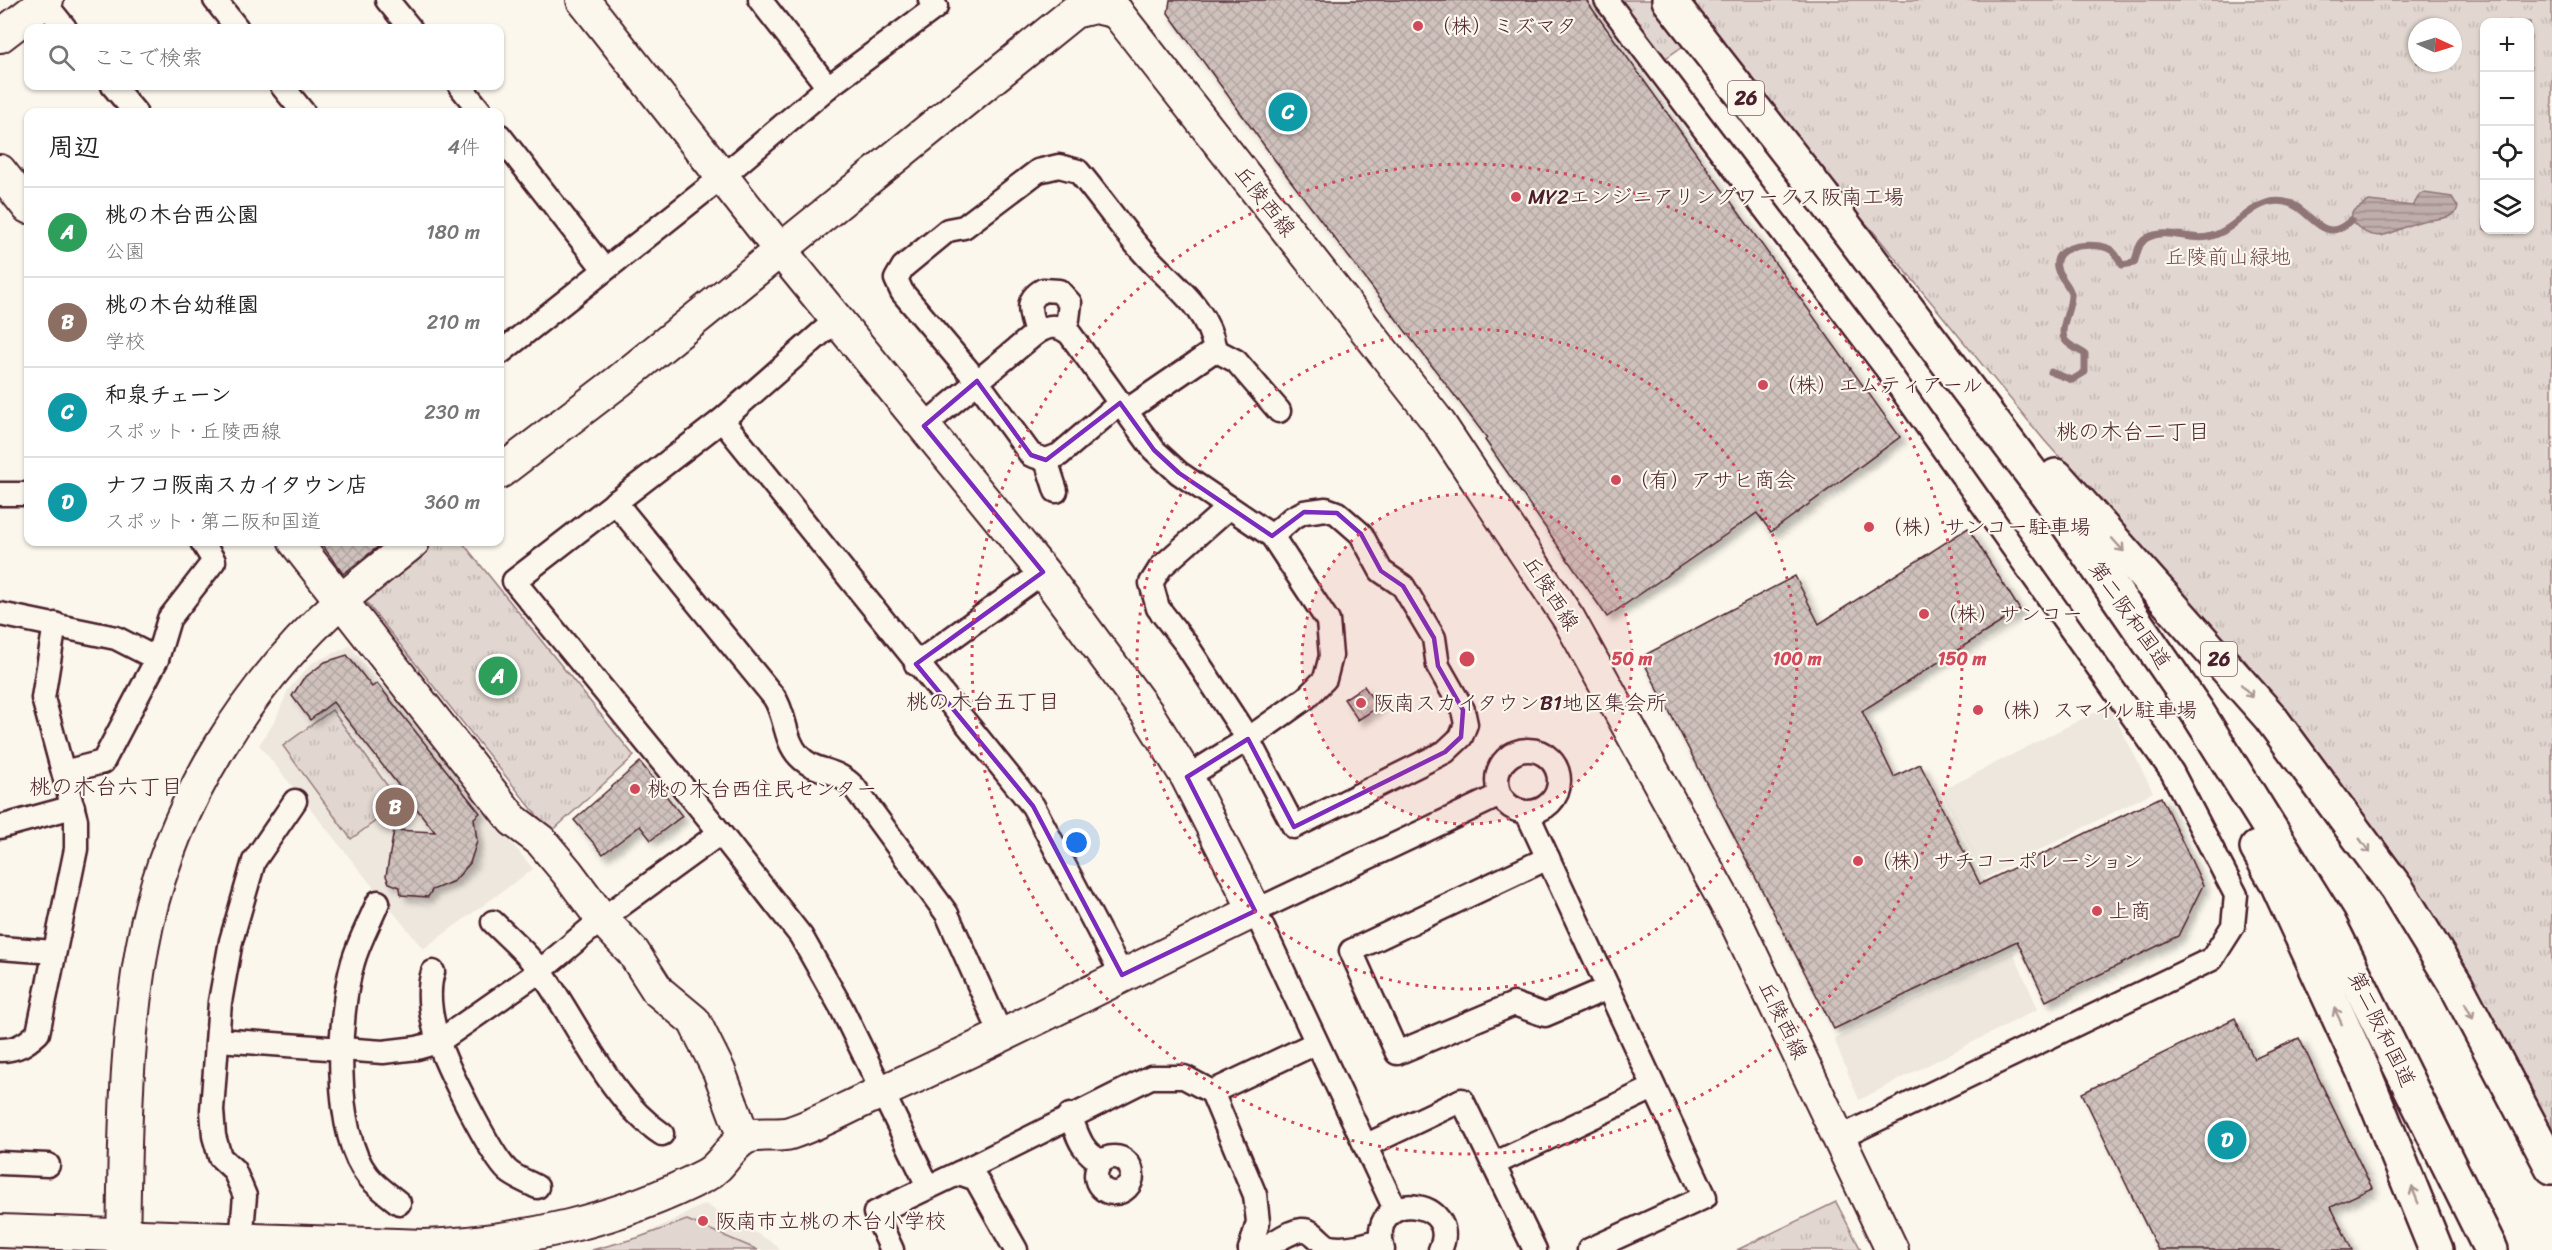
<!DOCTYPE html>
<html lang="ja">
<head>
<meta charset="utf-8">
<style>
	body { margin:0; font-family:Sriracha,"Klee One",sans-serif; background:#f6f6f6; color:#222 }
	.controls { position:absolute; right:18px; top:18px; display:grid; overflow:hidden; border-radius:12px; box-shadow:0 2px 4px #0004 }
	.controls button { width:54px; height:54px; display:grid; place-items:center; padding:0; border:0; border-bottom:2px solid #e0e0e0; background:#fff; color:#222; font:30px sans-serif }
	.compass { position:absolute; left:2408px; top:18px; width:54px; height:54px; border-radius:50%; background:#fff; box-shadow:0 2px 4px #0004; rotate:94deg }
	.you { position:absolute; left:1077px; top:843px; width:21px; height:21px; margin:-15px; border:4px solid #fff; border-radius:50%; background:#1a73e8; box-shadow:0 0 0 9px #1a73e833 }
	.badge { display:grid; place-items:center; width:39px; height:39px; border-radius:50%; background:#d1495b; color:#fff; font-size:20px; font-weight:700 }
	.pin { position:absolute; translate:-50% -50%; border:3px solid #fff; box-shadow:0 2px 6px #0006 }
	.list { margin:0; padding:0; list-style:none }
	h2 { display:flex; justify-content:space-between; align-items:center; height:78px; margin:0; padding:0 24px; font-size:26px }
	h2 small { font-size:20px; font-weight:400; color:#767676 }
	.list li { display:grid; grid-template-columns:39px 1fr auto; gap:18px; align-items:center; box-sizing:border-box; height:90px; padding:0 24px; border-top:2px solid #e0e0e0 }
	.list b { display:block; font-size:22px; white-space:nowrap }
	.list p { margin:0; font-size:20px; white-space:nowrap; color:#767676 }
	.list em { font-size:20px; font-style:normal; color:#767676 }
	.icon { flex:none; width:33px; height:33px; fill:none; stroke:currentColor; stroke-width:2; stroke-linecap:round; stroke-linejoin:round }
	.map { position:relative; flex:none; width:2552px; height:1250px; overflow:hidden }
	.search { position:absolute; background:#fff; box-shadow:0 2px 4px #0004; left:24px; top:24px; width:480px; height:66px; display:flex; align-items:center; gap:15px; box-sizing:border-box; padding:0 21px; border-radius:12px; color:#767676; font-size:22px }
	.panel { position:absolute; background:#fff; box-shadow:0 2px 4px #0004; left:24px; top:108px; width:480px; height:438px; border-radius:12px }
	.map>svg:first-child { display:block }
</style>
</head>
<body>
<div class="map">
<svg width="2552" height="1250" viewBox="0 0 2552 1250">
	<defs>
		<pattern id="park-tufts" width="24" height="20" patternUnits="userSpaceOnUse" patternTransform="scale(1.5)"><rect width="24" height="20" fill="#e2d7d0"/><path d="M3 7l-1-3M5 7V3M7 7l1-3M15 17l-1-3M17 17v-4M19 17l1-3" fill="none" stroke="#c3b8b3"/></pattern>
		<pattern id="water-rules" width="6" height="5" patternUnits="userSpaceOnUse" patternTransform="scale(1.5)"><rect width="6" height="5" fill="#bfadaa"/><path d="M0 2.5h6" fill="none" stroke="#9d8c8b"/></pattern>
		<pattern id="building-cross-hatch" width="8" height="8" patternUnits="userSpaceOnUse" patternTransform="scale(1.5)"><rect width="8" height="8" fill="#cfc2bc"/><path d="M0 0l8 8M0 8l8-8" fill="none" stroke="#b3a6a2"/></pattern>
		<filter id="shadow"><feDropShadow dx="5.5" dy="5.5" stdDeviation="3" flood-color="#0004"/></filter>
	</defs>
	<rect width="100%" height="100%" fill="#fbf7ec"/>
	<filter id="ink" filterUnits="userSpaceOnUse"><feTurbulence type="fractalNoise" baseFrequency=".0167" numOctaves="2"/><feDisplacementMap in="SourceGraphic" scale="12" xChannelSelector="R" yChannelSelector="G"/><feConvolveMatrix kernelMatrix="1 2 1 2 8 2 1 2 1" color-interpolation-filters="sRGB"/></filter>
	<g filter="url(#ink)">
		<g fill="#eee7de">
			<polygon points="350,646 533,869 423,949 259,745 275,721 288,690 312,663"/>
			<polygon points="2109,705 2153,792 1985,878 1941,791"/>
			<polygon points="2013,952 2038,1009 1859,1100 1834,1039"/>
			<polygon points="705,1204 777,1245 779,1250 586,1250 637,1238"/>
		</g>
		<g fill="url(#park-tufts)" stroke="#967b7e" stroke-width="1.5" fill-rule="evenodd">
			<path d="M 1617,0 L 2552,0 L 2552,1138 L 2415,896 L 2323,760 L 2244,659 L 2211,627 L 2044,440 L 1872,230 L 1830,185 L 1709,28 L 1663,60 ZM 2484,22 L 2530,22 L 2530,230 L 2484,230 ZM 2417,27 L 2453,27 L 2453,63 L 2417,63 Z"/>
			<polygon points="434,542 462,542 634,756 548,835 544,824 362,597"/>
			<polygon points="332,710 400,803 351,839 283,746"/>
			<polygon points="1836,1202 1861,1250 1737,1250"/>
		</g>
		<polygon fill="#e2d7d0" stroke="#967b7e" stroke-width="1.5" points="687,1220 758,1250 592,1250 637,1238"/>
		<path fill="url(#water-rules)" stroke="#907477" stroke-width="1.5" d="M 2424,193 L 2452,197 L 2458,207 L 2455,214 C 2445,219 2438,219 2428,220 C 2397,223 2380,254 2351,220 L 2352,212 L 2369,201 L 2413,206 L 2420,194 Z"/>
		<g fill="none" stroke-linecap="round" stroke-linejoin="round">
			<path stroke="#907477" stroke-width="7" d="M 2051,372 L 2072,380 L 2085,372 L 2085,354 C 2079,350 2069,346 2065,340 C 2058,329 2072,308 2071,294 C 2069,282 2054,274 2057,261 C 2060,243 2099,242 2111,250 C 2116,253 2119,260 2122,265 L 2134,263 C 2138,253 2138,241 2149,237 C 2168,228 2189,241 2208,237 C 2237,231 2253,196 2285,202 C 2311,206 2321,249 2351,220"/>
		</g>
		<g fill="url(#building-cross-hatch)" stroke="#4a1f2b" stroke-width="1.5" filter="url(#shadow)">
			<polygon points="1170,0 1586,0 1900,437 1771,532 1757,513 1607,617 1485,440 1487,438 1274,159 1168,13"/>
			<polygon points="1968,528 2020,610 1862,711 1894,777 1920,764 1980,884 2161,797 2203,885 2178,936 2046,1001 2017,941 1834,1029 1641,657 1795,576 1819,624"/>
			<polygon points="320,542 384,542 343,574"/>
			<polygon points="347,655 372,687 377,683 480,813 474,818 477,841 470,863 454,881 432,890 428,897 401,895 400,887 389,883 386,876 394,830 435,832 333,702 310,720 292,696 303,679 325,662"/>
			<polygon points="1364,686 1378,707 1358,720 1344,699"/>
			<polygon points="640,762 682,816 651,840 640,826 603,854 574,820"/>
			<polygon points="2235,1018 2254,1059 2299,1038 2372,1188 2331,1207 2352,1250 2158,1250 2082,1093"/>
		</g>
		<g fill="none" stroke-linecap="round" stroke-linejoin="round">
			<defs>
				<g id="street">
					<polyline points="215,0 237,28"/>
					<polyline points="387,0 410,28"/>
					<polyline points="760,0 828,87"/>
					<polyline points="1606,0 1885,367 2172,772 2236,895 2233,926 2212,959 1839,1138"/>
					<polyline points="44,2 65,28"/>
					<polyline points="113,86 135,112"/>
					<polyline points="282,86 303,112"/>
					<polyline points="460,86 481,112"/>
					<polyline points="500,136 604,269"/>
					<polyline points="836,320 722,420 514,581 710,820 801,936 841,1007 928,1186"/>
					<path d="M 1036,333 C 1031,315 1023,301 1043,290 L 1059,291 L 1070,303 L 1068,319 L 1062,328"/>
					<polyline points="1215,350 1236,361 1279,411"/>
					<polyline points="500,353 722,177 828,87 936,7 930,0"/>
					<path d="M 1120,403 L 1059,455 L 1046,460 L 1031,455 L 977,381 L 902,292 L 896,279 L 903,267 L 948,230 L 964,227 L 1038,171 L 1059,166 L 1078,171 C 1100,197 1119,225 1142,251 C 1169,283 1207,304 1215,350 L 1126,411"/>
					<polyline points="722,420 1033,806 1122,975"/>
					<path d="M 924,426 L 1036,333 C 1049,325 1057,324 1070,334 L 1154,450 L 1179,473 L 1272,536 L 1328,621 L 1331,656 L 1325,679 L 1306,698 L 1248,739 L 1187,777"/>
					<polyline points="1046,460 1056,491"/>
					<polyline points="0,494 28,494"/>
					<path d="M 615,502 L 774,697 C 786,715 784,740 799,756 C 816,774 833,766 854,787 L 947,914 L 1001,1034"/>
					<polyline points="1229,507 1161,567 1151,583 1158,608 1186,644 1248,739 1294,827 1445,752 1461,737 1466,724 1463,710 1438,666 1434,638 1403,586 1381,571 1361,534 1337,513 1326,509 1304,512 1292,518 1272,536"/>
					<polyline points="0,614 116,638 157,659"/>
					<polyline points="916,664 1043,572"/>
					<circle cx="1528" cy="781" r="31"/>
					<polyline points="64,772 103,762 157,659 169,619 214,561 202,542"/>
					<polyline points="1527,813 1705,1197 1589,1250"/>
					<polyline points="0,827 73,807"/>
					<polyline points="1548,858 1351,951 1397,1053 1514,1004 1545,1015 1608,988"/>
					<path d="M 378,902 C 370,922 359,941 353,962 C 338,1013 332,1132 368,1176 C 376,1186 389,1195 399,1203"/>
					<path d="M 493,922 C 509,938 528,954 541,972 C 578,1023 609,1099 662,1134"/>
					<polyline points="0,948 54,952"/>
					<path d="M 433,972 C 426,994 431,1018 438,1040 C 445,1064 491,1156 508,1171 C 516,1178 528,1182 537,1187"/>
					<polyline points="218,1040 383,1052 417,1048 438,1042 540,971 602,919 720,833"/>
					<path d="M 0,1050 C 17,1050 26,1044 38,1033 L 76,849 L 76,820 L 43,698 L 55,624"/>
					<polyline points="1212,1092 1255,1195 1258,1222 1250,1250"/>
					<path d="M 1070,1115 C 1077,1134 1082,1154 1102,1161"/>
					<polyline points="1365,1146 1462,1100 1535,1250"/>
					<circle cx="1114" cy="1175" r="18"/>
					<polyline points="0,1163 48,1165"/>
					<polyline points="1494,1164 1653,1088"/>
					<polyline points="959,1173 1151,1077 1184,1077 1212,1092 1316,1043"/>
					<polyline points="1395,1209 1255,911 1500,795"/>
					<polyline points="241,1241 245,1196 234,1170 220,1157 214,1136 212,1110 220,1002 231,941 254,861 295,801"/>
					<path d="M 1250,1249 C 1271,1250 1283,1232 1302,1230 C 1314,1229 1320,1244 1330,1247 C 1346,1250 1365,1245 1380,1240"/>
					<polyline points="892,1250 875,1213 959,1173 976,1179 1016,1250"/>
					<path d="M 1383,1250 C 1365,1185 1464,1199 1440,1250"/>
				</g>
				<g id="secondary">
					<polyline points="1107,0 1439,423 1569,619 1735,920 1892,1250"/>
					<polyline points="0,36 47,0"/>
					<polyline points="0,171 28,207"/>
					<polyline points="500,472 619,381 1074,12 1095,7 1117,12"/>
					<polyline points="295,542 513,820 541,841 567,872 602,919 633,952 658,991 694,1021 719,1071 744,1138"/>
					<path d="M 0,1231 L 425,1246 C 521,1242 620,1220 706,1175 C 722,1167 729,1147 745,1138 C 760,1131 775,1137 790,1133 C 818,1124 846,1108 873,1096 C 1001,1039 1128,972 1255,911 L 1187,777 L 1147,713 L 1043,572 L 780,250 L 583,0"/>
					<path d="M 123,1250 C 125,1142 124,1030 147,924 C 174,801 249,682 343,599 C 366,579 390,561 413,542"/>
				</g>
				<g id="highway">
					<polyline points="1669,0 1822,196 2047,494 2196,710 2329,923 2491,1250"/>
					<polyline points="2056,476 2270,717 2397,889 2456,985 2552,1167"/>
					<polyline points="2257,848 2277,883 2363,1070 2436,1250"/>
				</g>
			</defs>
			<use href="#street" stroke="#4a1f2b" stroke-width="27"/>
			<use href="#secondary" stroke="#4a1f2b" stroke-width="36"/>
			<use href="#highway" stroke="#4a1f2b" stroke-width="38"/>
			<use href="#street" stroke="#fbf7ec" stroke-width="22"/>
			<use href="#secondary" stroke="#fbf7ec" stroke-width="32"/>
			<use href="#highway" stroke="#fbf7ec" stroke-width="33"/>
		</g>
		<defs><path id="oneway-shaft" d="M-6 0H5M1.5-3L5.5 0L1.5 3" fill="none" stroke-width="1.6" stroke-linecap="round" stroke-linejoin="round" transform="scale(1.5)"/></defs>
		<g stroke="#ab9695">
			<use href="#oneway-shaft" transform="translate(2118 545) rotate(48)"/>
			<use href="#oneway-shaft" transform="translate(2247 691) rotate(48)"/>
			<use href="#oneway-shaft" transform="translate(2365 846) rotate(54)"/>
			<use href="#oneway-shaft" transform="translate(2469 1011) rotate(62)"/>
			<use href="#oneway-shaft" transform="translate(2338 1016) rotate(-115)"/>
			<use href="#oneway-shaft" transform="translate(2415 1195) rotate(-112)"/>
		</g>
	</g>
	<path fill="none" stroke="#7b2cbf" stroke-width="4.5" stroke-linejoin="round" d="M 977,381 L 1031,455 L 1046,460 L 1120,403 L 1154,450 L 1179,473 L 1272,536 L 1304,512 L 1337,513 L 1361,534 L 1381,571 L 1403,586 L 1434,638 L 1438,666 L 1463,710 L 1461,737 L 1445,752 L 1294,827 L 1248,739 L 1187,777 L 1255,911 L 1122,975 L 1033,806 L 916,664 L 1043,572 L 924,426 Z"/>
	<circle cx="1467" cy="659" r="165" fill="#d1495b" fill-opacity=".12"/>
	<g fill="none" stroke="#d1495b" stroke-width="3" stroke-dasharray="3 6">
		<circle cx="1467" cy="659" r="165"/>
		<circle cx="1467" cy="659" r="330"/>
		<circle cx="1467" cy="659" r="495"/>
	</g>
	<g fill="#d1495b" stroke="#fbf7ec" stroke-width="2">
		<circle cx="1418" cy="26" r="6"/>
		<circle cx="1516" cy="197" r="6"/>
		<circle cx="1763" cy="385" r="6"/>
		<circle cx="1616" cy="480" r="6"/>
		<circle cx="1869" cy="527" r="6"/>
		<circle cx="1924" cy="614" r="6"/>
		<circle cx="1361" cy="703" r="6"/>
		<circle cx="1978" cy="710" r="6"/>
		<circle cx="635" cy="789" r="6"/>
		<circle cx="1858" cy="861" r="6"/>
		<circle cx="2097" cy="911" r="6"/>
		<circle cx="703" cy="1221" r="6"/>
	</g>
	<g text-anchor="middle" stroke-width="4.5" stroke-linejoin="round" paint-order="stroke">
		<g fill="#fbf7ec" stroke="#7f6065" stroke-width="1.5">
			<rect x="1728" y="81" width="36" height="34" rx="4.5"/>
			<rect x="2201" y="642" width="36" height="34" rx="4.5"/>
		</g>
		<g font-size="20" font-weight="bold" fill="#4a1f2b">
			<text x="1746" y="105">26</text>
			<text x="2219" y="666">26</text>
		</g>
		<g font-size="21" fill="#4a1f2b" stroke="#fbf7ec" text-anchor="start">
			<text x="1430" y="33">（株）ミズマタ</text>
			<text x="1528" y="204">MY2エンジニアリングワークス阪南工場</text>
			<text x="1775" y="392">（株）エムティアール</text>
			<text x="1628" y="487">（有）アサヒ商会</text>
			<text x="1881" y="534">（株）サンコー駐車場</text>
			<text x="1936" y="621">（株）サンコー</text>
			<text x="1373" y="710">阪南スカイタウンB1地区集会所</text>
			<text x="1990" y="717">（株）スマイル駐車場</text>
			<text x="647" y="796">桃の木台西住民センター</text>
			<text x="1870" y="868">（株）サチコーポレーション</text>
			<text x="2109" y="918">上商</text>
			<text x="715" y="1228">阪南市立桃の木台小学校</text>
		</g>
		<g font-size="21" fill="#4a1f2b" stroke="#fbf7ec">
			<text transform="translate(1265 201) rotate(52)" y="7">丘陵西線</text>
			<text transform="translate(1551 593) rotate(57)" y="7">丘陵西線</text>
			<text transform="translate(2130 615) rotate(55)" y="7">第二阪和国道</text>
			<text transform="translate(1783 1020) rotate(64)" y="7">丘陵西線</text>
			<text transform="translate(2382 1029) rotate(64)" y="7">第二阪和国道</text>
		</g>
		<g font-size="21" fill="#704d54" stroke="#fbf7ec">
			<text x="2228" y="264">丘陵前山緑地</text>
		</g>
		<g font-size="22" fill="#4a1f2b" stroke="#fbf7ec">
			<text x="2133" y="439">桃の木台二丁目</text>
			<text x="983" y="709">桃の木台五丁目</text>
			<text x="106" y="794">桃の木台六丁目</text>
		</g>
	</g>
	<circle cx="1467" cy="659" r="9" fill="#d1495b" stroke="#fbf7ec" stroke-width="3"/>
	<g font-size="18" text-anchor="middle" font-weight="bold" fill="#d1495b" stroke="#fbf7ec" stroke-width="4.5" stroke-linejoin="round" paint-order="stroke">
		<text x="1632" y="665">50 m</text>
		<text x="1797" y="665">100 m</text>
		<text x="1962" y="665">150 m</text>
	</g>
</svg>
<div class="controls">
<button>+</button>
<button>−</button>
<button><svg class="icon" aria-label="locate" viewBox="0 0 24 24"><circle cx="12" cy="12" r="6"/><path d="M12 2v4M12 18v4M2 12h4M18 12h4"/></svg></button>
<button><svg class="icon" aria-label="layers" viewBox="0 0 24 24"><path d="M12 4l9 5-9 5-9-5zM3 14l9 5 9-5"/></svg></button>
</div>
<svg class="compass" viewBox="-18 -18 36 36"><path d="M0-13l5 13h-10z" fill="#e53935"/><path d="M0 13l5-13h-10z" fill="#767676"/></svg>
<div class="you"></div>
<div class="pin badge" style="left:498px;top:676px;background:#2e9e5b">A</div>
<div class="pin badge" style="left:395px;top:807px;background:#8d6e63">B</div>
<div class="pin badge" style="left:1288px;top:112px;background:#0f9aa8">C</div>
<div class="pin badge" style="left:2227px;top:1140px;background:#0f9aa8">D</div>
<div class="search"><svg class="icon" aria-label="search" viewBox="0 0 24 24"><circle cx="10" cy="10" r="6"/><path d="M15 15l6 6"/></svg>ここで検索</div>
<section class="panel">
<h2>周辺<small>4件</small></h2>
<ul class="list">
<li><span class="badge" style="background:#2e9e5b">A</span><div><b>桃の木台西公園</b><p>公園</p></div><em>180 m</em></li>
<li><span class="badge" style="background:#8d6e63">B</span><div><b>桃の木台幼稚園</b><p>学校</p></div><em>210 m</em></li>
<li><span class="badge" style="background:#0f9aa8">C</span><div><b>和泉チェーン</b><p>スポット · 丘陵西線</p></div><em>230 m</em></li>
<li><span class="badge" style="background:#0f9aa8">D</span><div><b>ナフコ阪南スカイタウン店</b><p>スポット · 第二阪和国道</p></div><em>360 m</em></li>
</ul>
</section>
</div>
</body>
</html>
